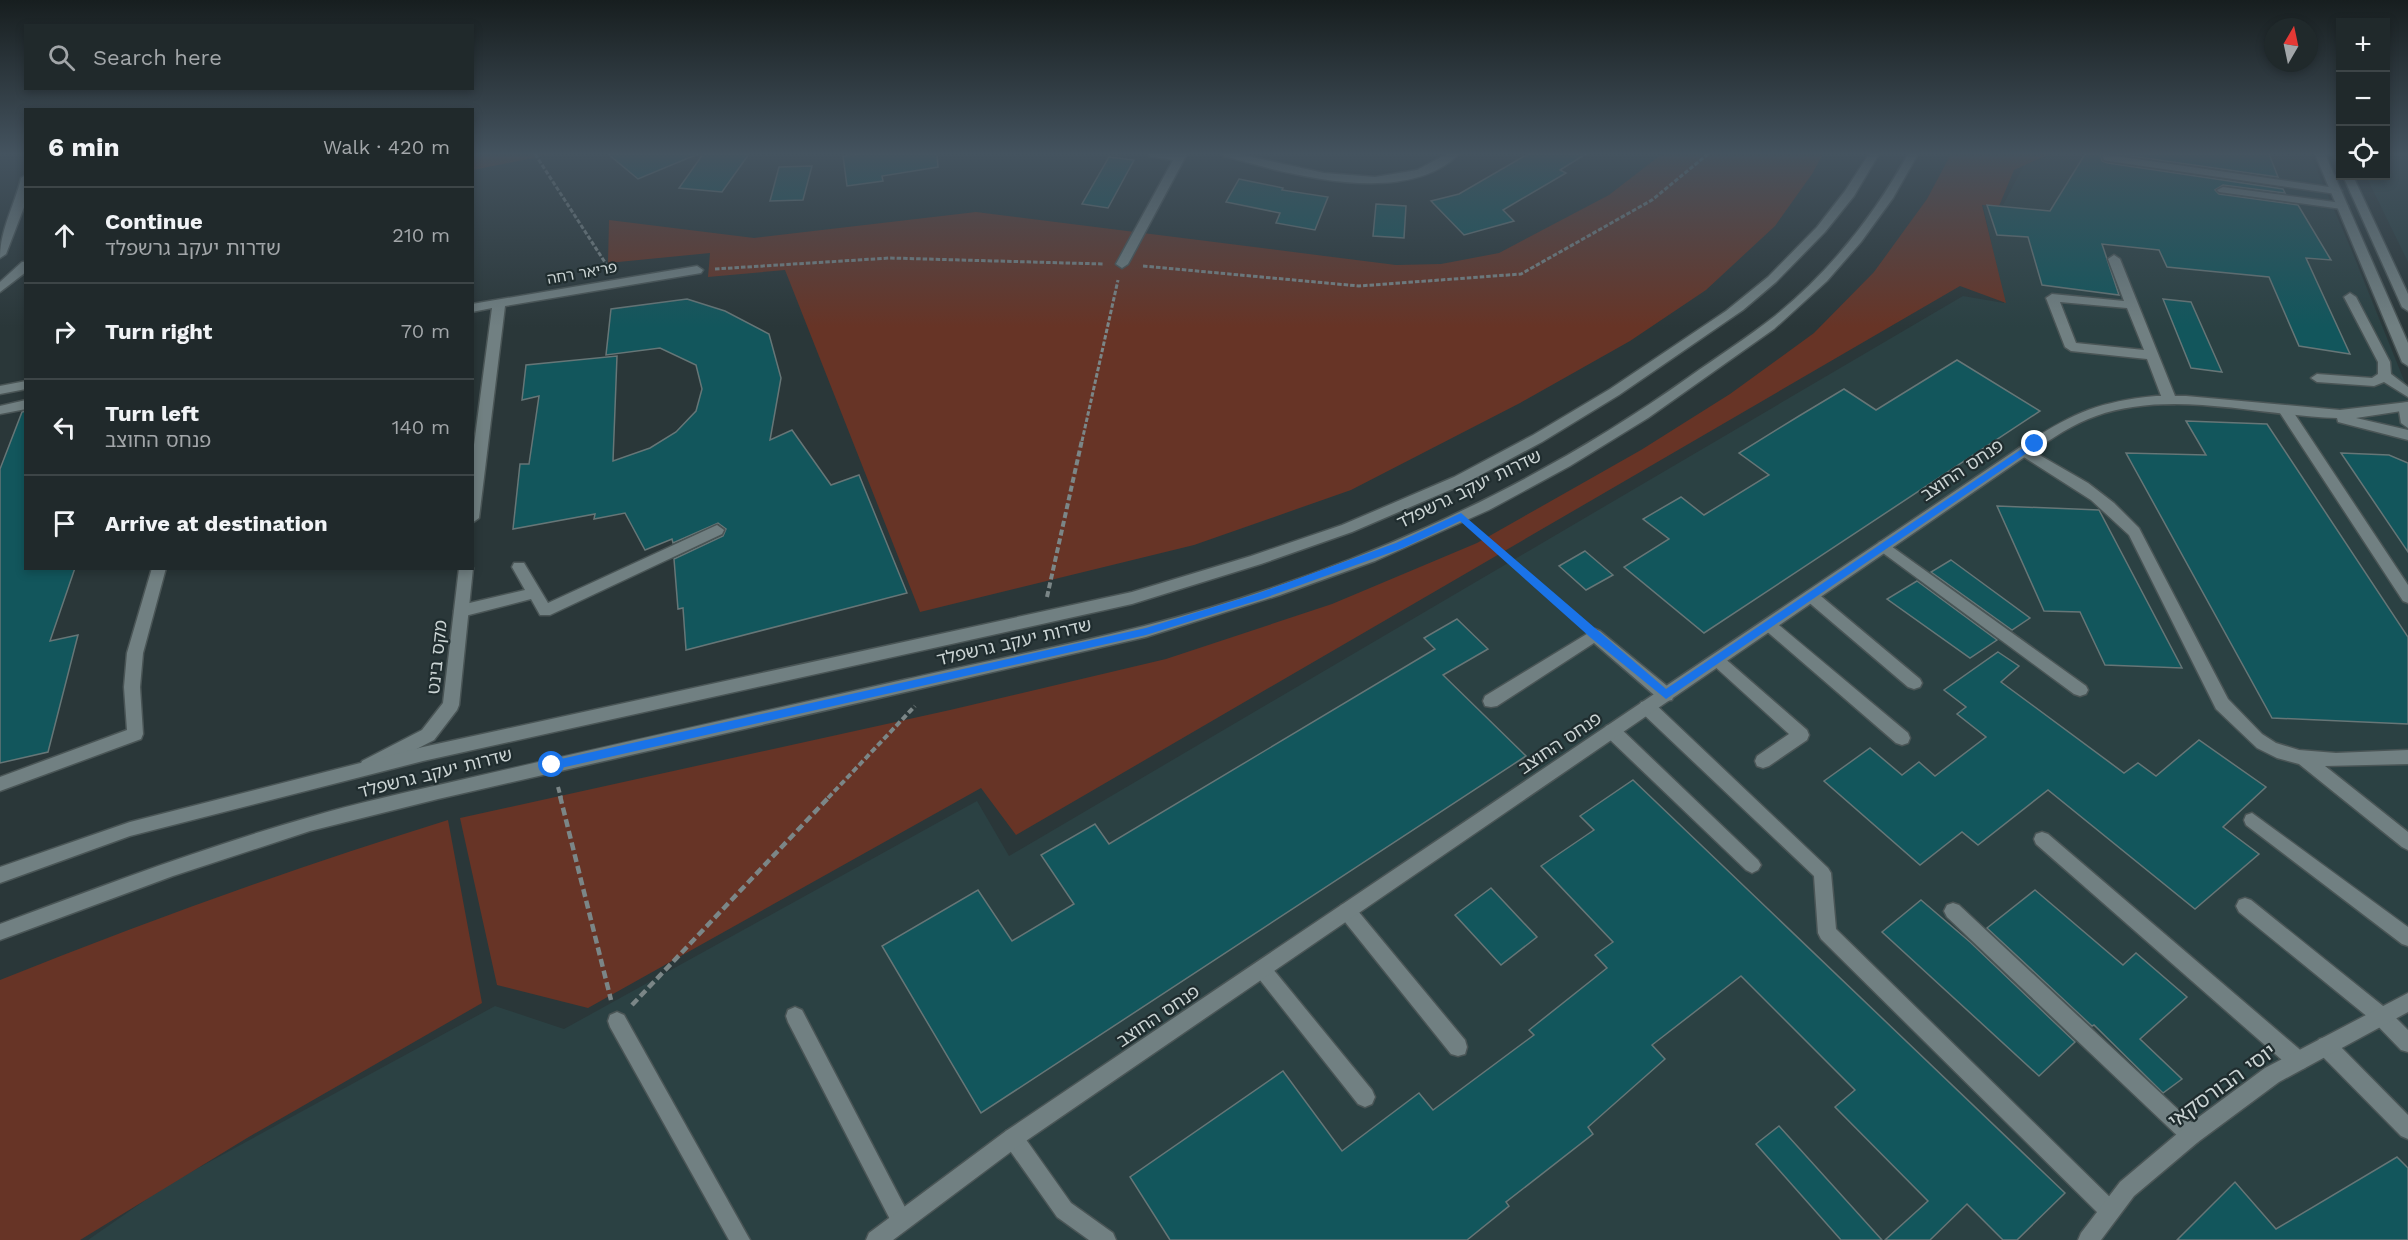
<!DOCTYPE html>
<html lang="en">
<head>
<meta charset="utf-8">
<style>
	body { margin:0; font-family:"Work Sans","Noto Sans Hebrew",sans-serif; background:#283133; color:#f1f3f6 }
	.controls { position:absolute; right:18px; top:18px; display:grid; overflow:hidden; border-radius:0px; box-shadow:0 3px 9px #0003 }
	.controls button { width:54px; height:54px; display:grid; place-items:center; padding:0; border:0; border-bottom:2px solid #3d4547; background:#20292b; color:#f1f3f6; font:30px sans-serif }
	.compass { position:absolute; left:2264px; top:18px; width:54px; height:54px; border-radius:50%; background:#20292b; box-shadow:0 3px 9px #0003; rotate:9deg }
	.stop { position:absolute; width:18px; height:18px; margin:-14px; border:4px solid #1a73e8; border-radius:50%; background:#fff }
	.stop.end { background:#1a73e8; border-color:#fff; box-shadow:0 2px 6px #0008 }
	.list { margin:0; padding:0; list-style:none }
	h2 { display:flex; justify-content:space-between; align-items:center; height:78px; margin:0; padding:0 24px; font-size:26px }
	h2 small { font-size:20px; font-weight:400; color:#a2a6a9 }
	.list li { display:grid; grid-template-columns:39px 1fr auto; gap:18px; align-items:center; box-sizing:border-box; height:96px; padding:0 24px; border-top:2px solid #3d4547 }
	.list b { display:block; font-size:22px; white-space:nowrap }
	.list p { margin:0; font-size:20px; white-space:nowrap; color:#a2a6a9 }
	.list em { font-size:20px; font-style:normal; color:#a2a6a9 }
	.icon { flex:none; width:33px; height:33px; fill:none; stroke:currentColor; stroke-width:2; stroke-linecap:round; stroke-linejoin:round }
	.map { position:relative; flex:none; width:2408px; height:1240px; overflow:hidden }
	.search { position:absolute; background:#20292b; box-shadow:0 3px 9px #0003; left:24px; top:24px; width:450px; height:66px; display:flex; align-items:center; gap:15px; box-sizing:border-box; padding:0 21px; border-radius:0px; color:#a2a6a9; font-size:22px }
	.panel { position:absolute; background:#20292b; box-shadow:0 3px 9px #0003; left:24px; top:108px; width:450px; height:462px; border-radius:0px }
	.map>svg:first-child { display:block }
</style>
</head>
<body>
<div class="map">
<svg width="2408" height="1240" viewBox="0 0 2408 1240">
	<rect width="100%" height="100%" fill="#2a3739"/>
	<g fill="#2b4143">
		<polygon points="2055,154 2310,154 2351,249 2408,390 2408,1240 88,1240 167,1185 495,1006 564,1029 977,801 1009,856 1963,296 2004,303 1983,205 2003,205 2024,165"/>
		<polygon points="2386,154 2408,154 2408,262 2366,176 2386,176"/>
	</g>
	<g fill="#673426">
		<polygon points="473,154 552,154 473,170"/>
		<polygon points="1662,154 1823,154 1812,174 1775,226 1706,290 1630,341 1520,403 1351,490 1194,545 920,612 785,270 708,277 710,253 608,263 609,220 754,238 976,212 1396,265 1441,264 1499,253 1609,195"/>
		<polygon points="1951,154 2050,154 2014,170 1999,206 1982,205 2006,303 1960,286 1016,835 981,788 588,1008 497,985 460,818 950,710 1166,659 1332,604 1477,543 1641,450 1730,394 1814,333 1874,272 1927,199"/>
		<path d="M 448,820 L 482,1003 L 247,1138 L 80,1240 L 0,1240 L 0,980 C 148,921 296,867 448,820 Z"/>
	</g>
	<g fill="#12565c" stroke="#667677" stroke-width="1.5">
		<polygon points="608,154 698,154 638,179"/>
		<polygon points="703,154 749,154 722,192 679,188"/>
		<polygon points="859,154 937,154 938,167 882,176 883,181 847,186 843,156"/>
		<polygon points="1528,154 1586,154 1560,170 1566,173 1503,210 1514,221 1464,235 1431,201 1459,194"/>
		<polygon points="2085,154 2100,154 2102,161 2108,163 2283,189 2285,193 2223,185 2215,190 2219,194 2298,205 2331,260 2306,258 2350,354 2299,346 2269,277 2167,267 2159,250 2102,244 2119,295 2042,285 2028,237 1997,235 1987,205 2050,211"/>
		<polygon points="2116,154 2269,154 2278,177"/>
		<polygon points="1109,157 1134,160 1108,208 1082,204"/>
		<polygon points="812,166 803,200 770,201 779,167"/>
		<polygon points="1239,179 1283,188 1282,190 1328,197 1315,230 1276,223 1280,213 1226,202"/>
		<polygon points="1376,204 1406,206 1404,238 1373,236"/>
		<polygon points="687,299 725,311 769,334 781,378 770,440 792,430 831,485 859,475 907,593 686,650 683,608 678,609 674,559 723,536 726,529 718,523 673,543 672,539 645,550 625,513 594,519 595,514 513,529 520,464 529,464 539,396 522,400 526,365 617,356 613,461 650,448 676,432 696,411 702,389 696,365 660,348 606,355 611,309"/>
		<polygon points="2163,299 2191,302 2222,372 2191,368"/>
		<polygon points="1957,360 2040,411 1704,633 1624,567 1669,539 1643,519 1681,497 1704,515 1769,475 1739,453 1799,416 1844,389 1876,410"/>
		<polygon points="26,411 26,568 75,568 50,641 78,635 48,752 0,763 0,469 22,412"/>
		<polygon points="2186,421 2267,424 2408,637 2408,724 2272,718 2126,453 2206,455"/>
		<polygon points="2341,453 2389,455 2408,463 2408,552"/>
		<polygon points="1997,506 2099,510 2182,668 2105,665 2080,612 2044,611"/>
		<polygon points="1585,551 1613,575 1586,590 1559,566"/>
		<polygon points="1951,560 2030,618 2012,630 1931,572"/>
		<polygon points="1917,581 1997,640 1970,658 1887,599"/>
		<polygon points="1457,619 1488,649 1443,675 1526,756 981,1113 882,946 978,890 1012,941 1074,904 1041,855 1095,824 1109,844 1435,649 1424,638"/>
		<polygon points="1998,652 2019,666 2001,682 2124,773 2138,763 2156,776 2199,740 2266,787 2223,827 2259,854 2195,909 2048,790 1978,845 1962,832 1920,865 1824,781 1870,748 1902,775 1919,762 1935,776 1986,737 1957,714 1966,707 1944,690"/>
		<polygon points="1633,780 2065,1193 2017,1240 2003,1240 1967,1204 1930,1240 1885,1240 1928,1201 1835,1107 1855,1090 1741,976 1652,1045 1665,1059 1588,1127 1593,1134 1506,1202 1509,1206 1467,1240 1170,1240 1130,1177 1283,1071 1342,1151 1419,1093 1433,1110 1534,1035 1529,1030 1607,968 1595,955 1613,942 1541,866 1594,830 1580,816"/>
		<polygon points="1491,888 1537,937 1501,965 1455,915"/>
		<polygon points="2035,890 2123,965 2136,953 2187,997 2140,1039 2182,1079 2163,1093 2094,1025 2092,1026 1987,928"/>
		<polygon points="1921,900 1970,942 2075,1042 2039,1076 1882,932"/>
		<polygon points="1779,1126 1882,1240 1841,1240 1756,1144"/>
		<polygon points="2397,1157 2408,1168 2408,1240 2177,1240 2235,1182 2276,1229"/>
	</g>
	<g fill="none" stroke-linecap="round" stroke-linejoin="round">
		<defs>
			<g id="lane">
				<polygon points="1148,154 1187,154 1128,264 1122,268 1116,264 1173,160 1149,156"/>
				<polygon points="2102,154 2336,188 2342,191 2336,194 2108,161 2104,160"/>
				<polygon points="2223,187 2342,203 2348,206 2342,209 2219,192 2217,190"/>
				<path d="M 2114,255 L 2120,259 L 2177,401 L 2175,404 L 2165,404 L 2163,401 L 2147,359 L 2071,351 L 2065,347 L 2046,298 L 2052,294 L 2124,301 L 2108,259 ZM 2060,302 L 2127,308 L 2144,350 L 2076,343 Z"/>
				<polygon points="22,262 26,262 26,272 0,292 0,282"/>
				<polygon points="2350,293 2356,297 2390,362 2391,374 2408,387 2408,397 2384,382 2374,386 2317,382 2311,378 2317,374 2372,378 2378,374 2378,362 2344,297"/>
				<polygon points="2285,406 2290,407 2408,585 2408,603 2403,601 2280,413 2278,410"/>
				<polygon points="2024,446 2088,483 2114,503 2139,528 2228,699 2262,734 2276,743 2299,750 2336,753 2408,750 2408,764 2325,766 2408,832 2408,850 2402,847 2299,764 2277,758 2257,748 2216,709 2129,535 2091,500 2019,454 2017,451 2019,448"/>
				<polygon points="717,525 724,530 722,534 550,615 540,615 531,599 461,617 456,615 454,611 456,607 461,605 525,590 512,567 514,563 524,563 548,603"/>
				<polygon points="1884,541 2086,686 2088,690 2086,694 2080,696 2074,694 1879,550 1877,546 1879,542"/>
				<polygon points="152,568 166,568 143,653 140,687 143,734 141,739 0,791 0,777 127,730 124,687 127,653"/>
				<polygon points="1811,590 1816,592 1920,679 1922,683 1920,687 1914,689 1908,687 1806,600 1804,596 1806,592"/>
				<polygon points="1769,619 1774,621 1908,733 1910,738 1908,743 1902,745 1896,743 1764,629 1761,625 1764,621"/>
				<polygon points="1595,629 1600,631 1672,690 1674,695 1672,700 1666,701 1660,700 1594,643 1497,706 1491,707 1485,706 1483,701 1485,696"/>
				<polygon points="1717,654 1722,656 1807,730 1809,735 1807,740 1769,766 1763,768 1757,766 1755,761 1757,756 1789,734 1712,664 1709,660 1712,656"/>
				<polygon points="1647,701 1653,702 1828,868 1831,873 1836,929 2117,1204 2120,1211 2117,1218 2110,1221 2103,1218 1821,939 1818,933 1814,876 1641,712 1639,707 1641,702"/>
				<polygon points="1612,724 1618,726 1758,860 1761,865 1758,870 1752,873 1746,870 1606,736 1604,731 1606,726"/>
				<polygon points="2252,813 2408,927 2408,946 2402,944 2246,825 2244,820 2246,815"/>
				<polygon points="2042,832 2048,834 2305,1054 2308,1061 2305,1068 2298,1070 2291,1068 2036,844 2034,839 2036,834"/>
				<polygon points="2245,898 2251,900 2388,1010 2408,1030 2408,1052 2401,1050 2374,1022 2239,912 2236,906 2239,900"/>
				<polygon points="1347,903 1353,905 1465,1040 1467,1047 1465,1054 1458,1056 1451,1054 1341,917 1338,911 1341,905"/>
				<polygon points="1953,903 1959,905 2198,1128 2201,1135 2198,1142 2191,1145 2184,1142 1947,917 1944,911 1947,905"/>
				<polygon points="1262,960 1268,963 1372,1090 1375,1097 1372,1104 1365,1107 1358,1104 1256,975 1253,969 1256,963"/>
				<polygon points="795,1007 802,1010 908,1213 911,1220 908,1227 901,1230 894,1227 788,1022 786,1016 788,1010"/>
				<polygon points="617,1012 624,1015 750,1240 729,1240 610,1027 608,1021 610,1015"/>
				<polygon points="2326,1037 2333,1039 2408,1115 2408,1139 2401,1136 2319,1053 2317,1046 2319,1039"/>
				<polygon points="1013,1128 1020,1131 1071,1203 1113,1233 1116,1240 1089,1240 1057,1217 1006,1145 1003,1138 1006,1131"/>
			</g>
			<g id="street">
				<path d="M 1223,154 L 1239,154 L 1324,173 L 1375,177 L 1417,170 L 1447,154 L 1459,154 C 1405,208 1288,174 1224,156 Z"/>
				<polygon points="697,266 703,270 701,273 505,306 479,518 472,523 472,460 492,308 472,312 472,304"/>
				<polygon points="26,381 26,389 0,394 0,386"/>
				<path d="M 2156,396 L 2186,396 L 2340,410 L 2408,402 L 2408,410 L 2356,418 L 2408,430 L 2408,440 L 2338,422 L 2337,418 C 2258,416 2173,389 2096,416 C 2072,424 2050,440 2029,454 L 1020,1145 L 893,1240 L 866,1240 L 869,1233 L 1006,1131 L 2019,448 C 2070,415 2094,402 2156,396 Z"/>
				<polygon points="26,400 26,409 0,414 0,406"/>
				<polygon points="472,567 473,568 459,705 457,710 434,740 374,771 368,773 362,771 360,766 362,761 422,730 443,703 459,568 472,568"/>
				<polygon points="2408,993 2408,1012 2279,1082 2198,1142 2134,1196 2101,1240 2078,1240 2081,1233 2120,1182 2184,1128 2265,1068"/>
			</g>
			<g id="secondary">
				<polygon points="1869,154 1879,154 1854,196 1825,232 1776,282 1743,310 1619,395 1542,442 1464,484 1352,532 1261,564 1132,604 423,761 130,836 0,883 0,867 130,822 423,747 1132,592 1251,556 1342,525 1454,477 1533,435 1610,389 1726,311 1768,277 1817,227 1845,191"/>
				<path d="M 1908,154 L 1918,154 L 1893,198 L 1861,242 L 1827,281 L 1774,329 L 1648,418 L 1570,466 L 1489,510 L 1375,561 L 1280,595 L 1146,637 L 438,799 L 310,831 L 173,876 L 0,940 L 0,924 C 102,886 205,847 310,817 C 353,804 398,794 443,784 C 597,748 752,714 907,679 C 986,661 1065,646 1144,626 C 1338,576 1525,494 1689,377 C 1717,357 1747,338 1775,316 C 1830,271 1874,216 1908,154 Z"/>
				<polygon points="2315,154 2325,154 2408,343 2408,366 2402,362"/>
				<polygon points="2334,154 2340,154 2340,161 2336,160"/>
				<path d="M 26,175 L 26,202 L 6,254 L 0,258 C 0,229 15,205 21,178 Z"/>
				<polygon points="2343,176 2353,176 2408,294 2408,311 2402,307"/>
				<polygon points="2408,402 2408,428 2401,423 2399,411 2403,403"/>
			</g>
		</defs>
		<use href="#lane" stroke="#4a5556" stroke-width="3"/>
		<use href="#street" stroke="#4a5556" stroke-width="3"/>
		<use href="#secondary" stroke="#4a5556" stroke-width="3"/>
		<g stroke="#7b8687" stroke-width="3" stroke-dasharray="4.5 2" stroke-linecap="butt">
			<polyline points="535,154 608,267"/>
			<polyline points="1143,266 1359,286 1521,274 1652,200 1708,154"/>
			<polyline points="715,269 890,258 1103,264"/>
			<polyline points="1082,441 1118,280"/>
		</g>
		<g stroke="#7b8687" stroke-width="4" stroke-dasharray="6 3" stroke-linecap="butt">
			<polyline points="1476,530 1581,623"/>
			<polyline points="1047,597 1082,440"/>
			<polyline points="558,787 561,798"/>
			<polyline points="828,798 915,706"/>
		</g>
		<g stroke="#7b8687" stroke-width="4.5" stroke-dasharray="8 4" stroke-linecap="butt">
			<polyline points="560,796 611,1000"/>
			<polyline points="632,1005 830,796"/>
		</g>
		<use href="#lane" fill="#718082" fill-rule="evenodd"/>
		<use href="#street" fill="#718082" fill-rule="evenodd"/>
		<use href="#secondary" fill="#718082" fill-rule="evenodd"/>
	</g>
	<linearGradient id="sky" x2="0" y2="1"><stop stop-color="#171e1f"/><stop offset="0.47" stop-color="#44535f"/><stop offset="1" stop-color="#44535f" stop-opacity="0"/></linearGradient>
	<rect width="2408" height="327" fill="url(#sky)"/>
	<polygon fill="#1a73e8" points="2032,442 2040,444 1666,699 1591,638 1460,521 1403,548 1262,599 1146,635 552,770 547,765 552,761 1146,628 1256,594 1396,543 1461,513 1666,689"/>
	<g text-anchor="middle" stroke-width="4.5" stroke-linejoin="round" paint-order="stroke">
		<g font-size="15" fill="#cbd4d4" stroke="#202d2f">
			<text transform="translate(582 273) rotate(-10)" y="5">פריאר רחה</text>
		</g>
		<g font-size="18" fill="#cbd4d4" stroke="#202d2f">
			<text transform="translate(1962 470) rotate(-34)" y="6">פנחס החוצב</text>
			<text transform="translate(1469 489) rotate(-26)" y="6">שדרות יעקב גרשפלד</text>
			<text transform="translate(1014 642) rotate(-13)" y="6">שדרות יעקב גרשפלד</text>
			<text transform="translate(437 657) rotate(-84)" y="6">מקס בינט</text>
			<text transform="translate(1560 743) rotate(-34)" y="6">פנחס החוצב</text>
			<text transform="translate(435 773) rotate(-14)" y="6">שדרות יעקב גרשפלד</text>
			<text transform="translate(1158 1016) rotate(-34)" y="6">פנחס החוצב</text>
		</g>
		<g font-size="21" fill="#cbd4d4" stroke="#202d2f">
			<text transform="translate(2222 1086) rotate(-36)" y="7">יוסי הבורסקאי</text>
		</g>
	</g>
</svg>
<div class="controls">
<button>+</button>
<button>−</button>
<button><svg class="icon" aria-label="locate" viewBox="0 0 24 24"><circle cx="12" cy="12" r="6"/><path d="M12 2v4M12 18v4M2 12h4M18 12h4"/></svg></button>
</div>
<svg class="compass" viewBox="-18 -18 36 36"><path d="M0-13l5 13h-10z" fill="#e53935"/><path d="M0 13l5-13h-10z" fill="#a2a6a9"/></svg>
<div class="stop" style="left:552px;top:765px"></div>
<div class="stop end" style="left:2035px;top:444px"></div>
<div class="search"><svg class="icon" aria-label="search" viewBox="0 0 24 24"><circle cx="10" cy="10" r="6"/><path d="M15 15l6 6"/></svg>Search here</div>
<section class="panel">
<h2>6 min<small>Walk · 420 m</small></h2>
<ul class="list">
<li><svg class="icon" aria-label="ahead" viewBox="0 0 24 24"><path d="M12 20V5M6 11l6-6 6 6"/></svg><div><b>Continue</b><p>שדרות יעקב גרשפלד</p></div><em>210 m</em></li>
<li><svg class="icon" aria-label="right" viewBox="0 0 24 24"><path d="M7 20v-9h11M14 6l5 5-5 5"/></svg><div><b>Turn right</b></div><em>70 m</em></li>
<li><svg class="icon" aria-label="left" viewBox="0 0 24 24"><path d="M17 20v-9H6M10 6l-5 5 5 5"/></svg><div><b>Turn left</b><p>פנחס החוצב</p></div><em>140 m</em></li>
<li><svg class="icon" aria-label="arrive" viewBox="0 0 24 24"><path d="M6 21V4h12l-3 4 3 4H6"/></svg><div><b>Arrive at destination</b></div></li>
</ul>
</section>
</div>
</body>
</html>
